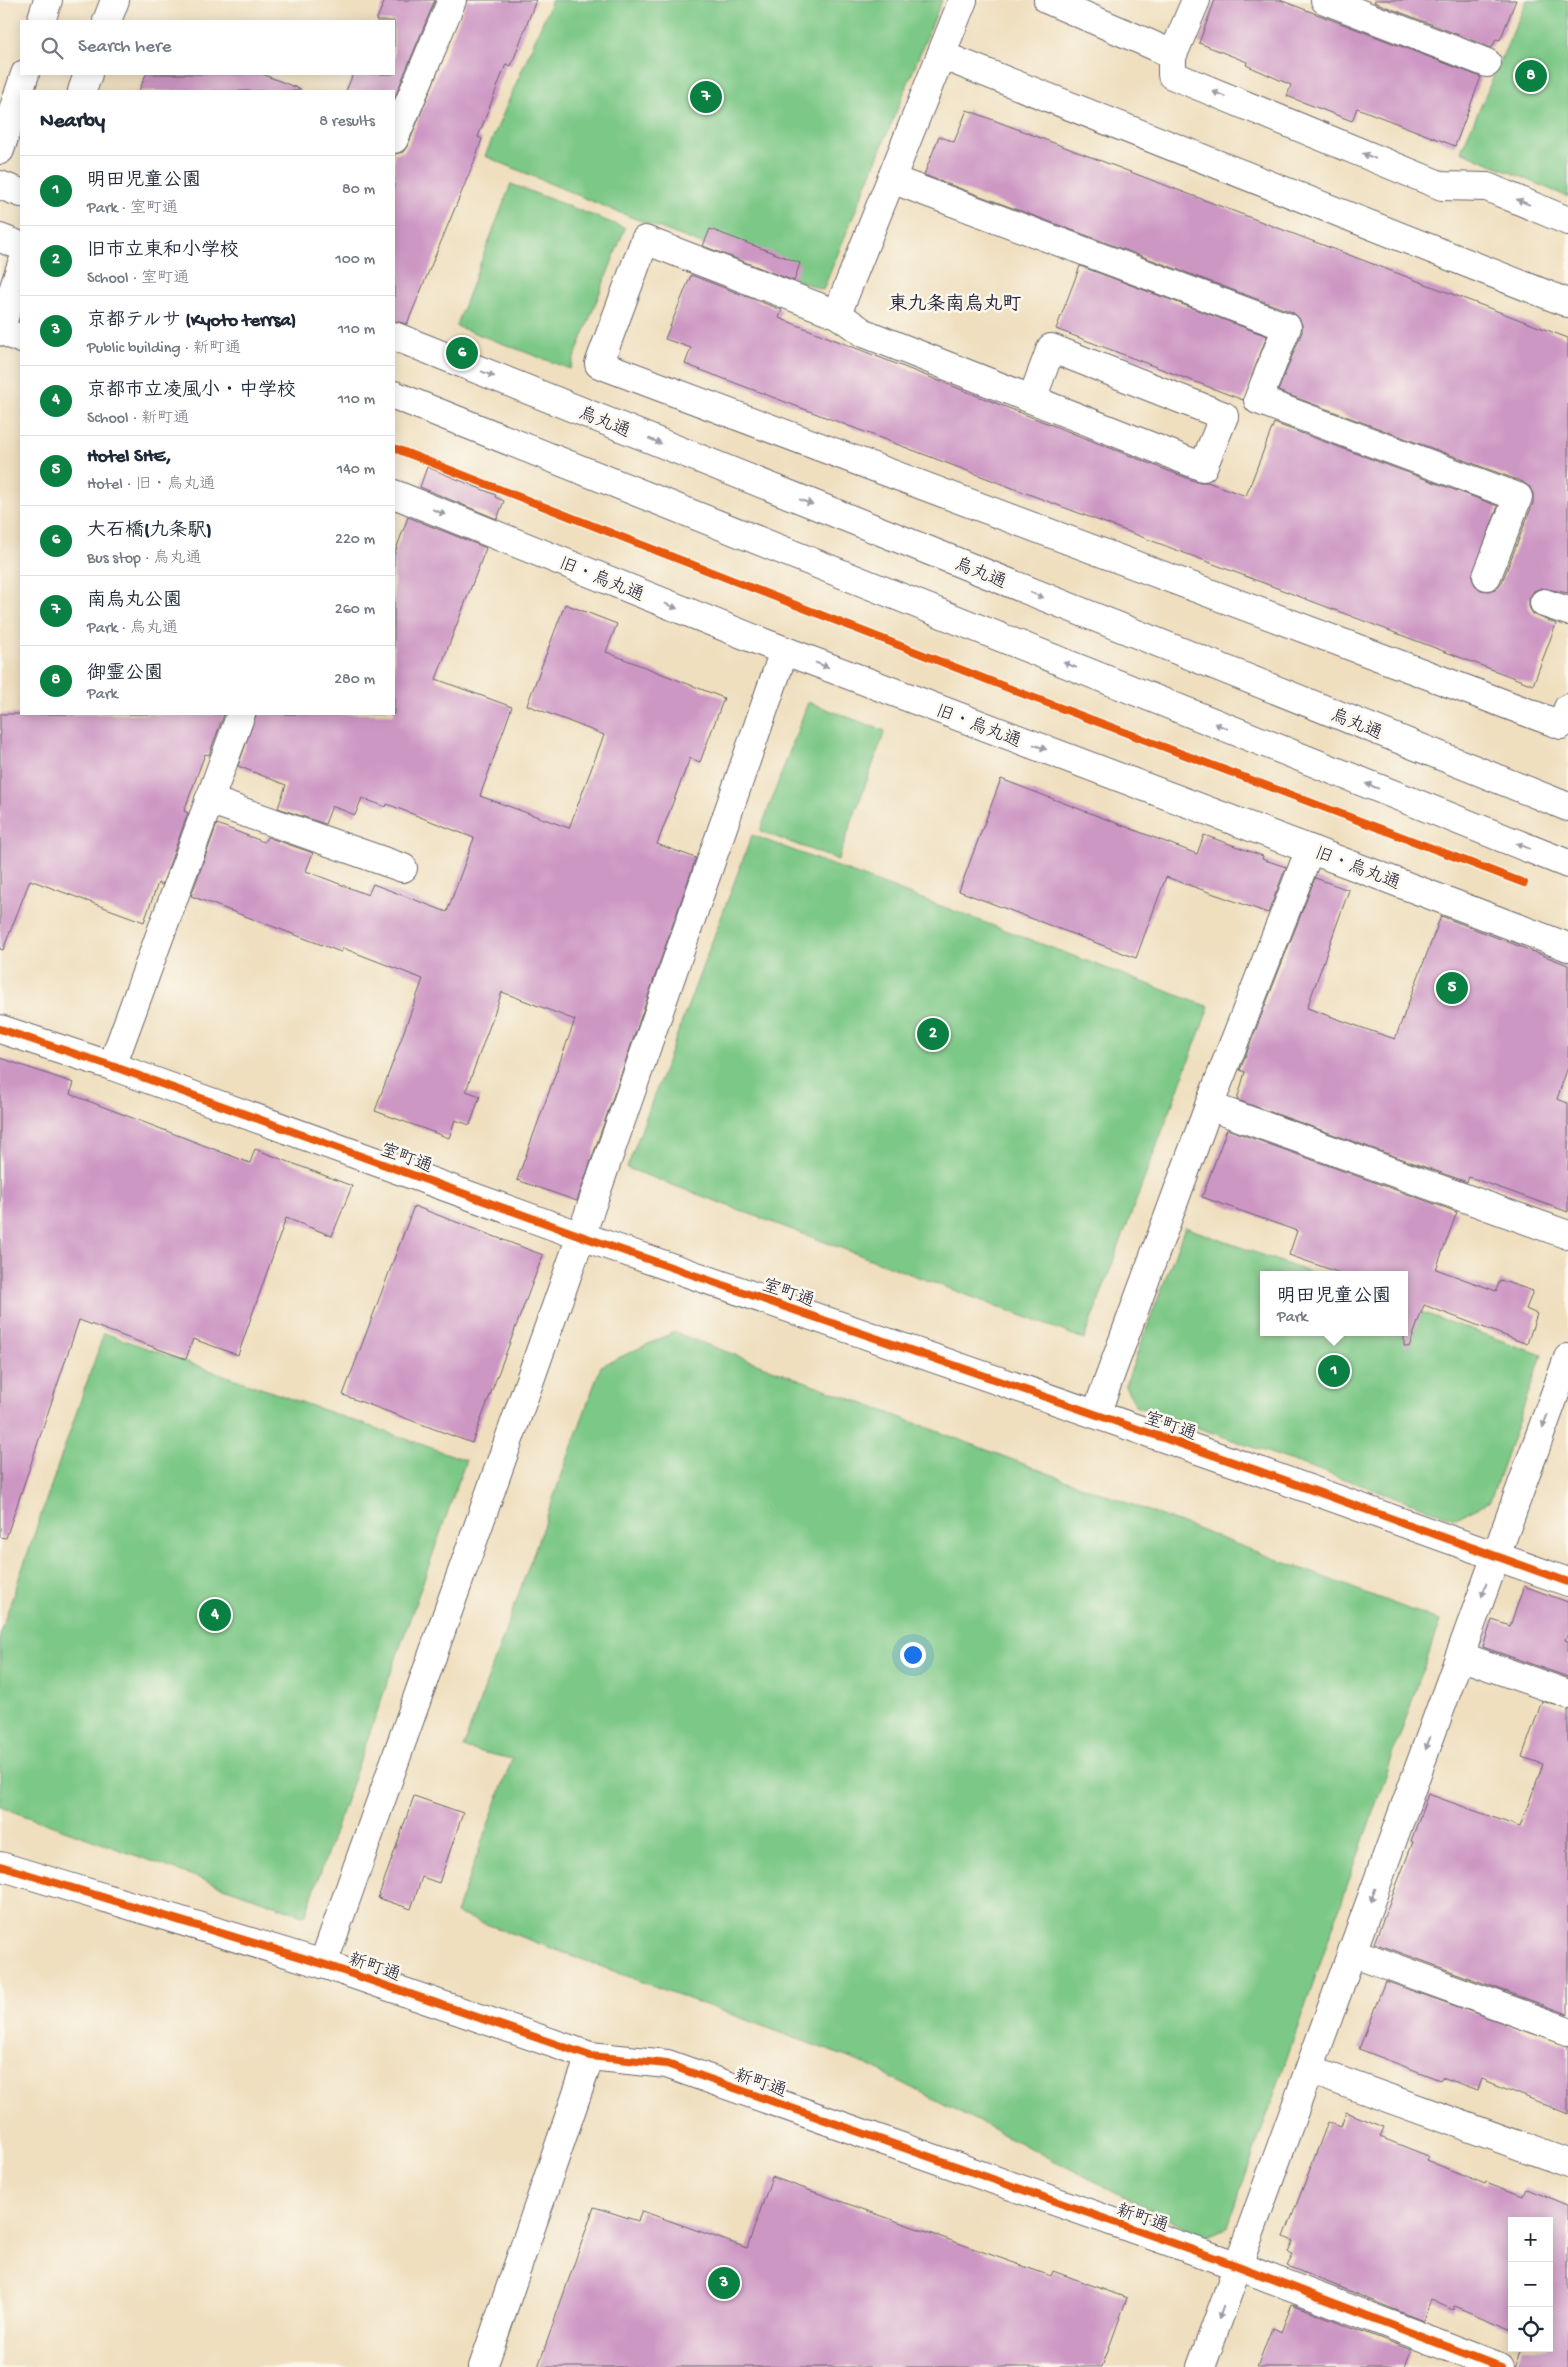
<!DOCTYPE html>
<html lang="en">
<head>
<meta charset="utf-8">
<style>
	body { margin:0; font-family:"Gochi Hand","Klee One",sans-serif; background:#f2f2f3; color:#1f2937 }
	.controls { position:absolute; right:15px; bottom:15px; display:grid; overflow:hidden; border-radius:0px; box-shadow:0 2px 12px #0003 }
	.controls button { width:45px; height:45px; display:grid; place-items:center; padding:0; border:0; border-bottom:1px solid #e0e1e3; background:#fff; color:#1f2937; font:25px sans-serif }
	.you { position:absolute; left:912px; top:1654px; width:18px; height:18px; margin:-12px; border:4px solid #fff; border-radius:50%; background:#1a73e8; box-shadow:0 0 0 8px #1a73e833 }
	.badge { display:grid; place-items:center; width:32px; height:32px; border-radius:50%; background:#0b8043; color:#fff; font-size:16px; font-weight:700 }
	.pin { position:absolute; translate:-50% -50%; border:2px solid #fff; box-shadow:0 1px 5px #0006 }
	.popup { position:absolute; left:1260px; top:1271px; width:148px; height:65px; box-sizing:border-box; display:grid; place-content:center; border-radius:0px; background:#fff; filter:drop-shadow(0 1px 4px #0005); font-size:16px; white-space:nowrap; color:#747a83 }
	.popup b { font-size:19px; color:#1f2937 }
	.popup::after { content:''; position:absolute; left:50%; top:100%; margin-left:-10px; border:10px solid transparent; border-top-color:#fff }
	.list { margin:0; padding:0; list-style:none }
	h2 { display:flex; justify-content:space-between; align-items:center; height:65px; margin:0; padding:0 20px; font-size:21px }
	h2 small { font-size:16px; font-weight:400; color:#747a83 }
	.list li { display:grid; grid-template-columns:32px 1fr auto; gap:15px; align-items:center; box-sizing:border-box; height:70px; padding:0 20px; border-top:1px solid #e0e1e3 }
	.list b { display:block; font-size:19px; white-space:nowrap }
	.list p { margin:0; font-size:16px; white-space:nowrap; color:#747a83 }
	.list em { font-size:16px; font-style:normal; color:#747a83 }
	.icon { flex:none; width:28px; height:28px; fill:none; stroke:currentColor; stroke-width:2; stroke-linecap:round; stroke-linejoin:round }
	.map { position:relative; flex:none; width:1568px; height:2367px; overflow:hidden }
	.search { position:absolute; background:#fff; box-shadow:0 2px 12px #0003; left:20px; top:20px; width:375px; height:55px; display:flex; align-items:center; gap:12px; box-sizing:border-box; padding:0 18px; border-radius:0px; color:#747a83; font-size:19px }
	.panel { position:absolute; background:#fff; box-shadow:0 2px 12px #0003; left:20px; top:90px; width:375px; height:625px; border-radius:0px }
	.map>svg:first-child { display:block }
</style>
</head>
<body>
<div class="map">
<svg width="1568" height="2367" viewBox="0 0 1568 2367">
	<rect width="100%" height="100%" fill="#fbf7ec"/>
	<filter id="ink" filterUnits="userSpaceOnUse"><feTurbulence type="fractalNoise" baseFrequency=".02" numOctaves="2"/><feDisplacementMap in="SourceGraphic" scale="10" xChannelSelector="R" yChannelSelector="G"/><feConvolveMatrix kernelMatrix="1 2 1 2 8 2 1 2 1" color-interpolation-filters="sRGB"/></filter>
	<filter id="wash" filterUnits="userSpaceOnUse"><feTurbulence type="fractalNoise" baseFrequency=".0096" numOctaves="4" result="noise"/><feDisplacementMap in="SourceGraphic" scale="20" xChannelSelector="R" yChannelSelector="G"/><feGaussianBlur stdDeviation="1.12" result="paint"/><feColorMatrix in="noise" values="0 0 0 0 0 0 0 0 0 0 0 0 0 0 0 0 0 1.4 0 .05"/><feComposite in="paint" operator="in"/></filter>
	<g filter="url(#wash)">
		<rect width="100%" height="100%" fill="#efdfbf"/>
		<g fill="#7bc886" stroke="#4e7560">
			<polygon points="552,0 942,0 823,290 615,211 485,156"/>
			<polygon points="1527,0 1568,0 1568,197 1461,151"/>
			<polygon points="511,184 625,228 570,369 456,326"/>
			<polygon points="808,702 885,731 838,860 760,831"/>
			<polygon points="752,835 1209,1007 1084,1339 627,1168"/>
			<polygon points="1185,1227 1317,1275 1264,1275 1264,1332 1404,1332 1404,1306 1542,1355 1490,1501 1455,1518 1136,1406 1125,1386"/>
			<polygon points="674,1332 1440,1621 1228,2226 1203,2237 868,2065 456,1913 512,1759 463,1748 601,1366"/>
			<polygon points="104,1333 466,1460 305,1916 0,1807 0,1633"/>
		</g>
		<g id="blocks">
			<g fill="#cd97c4">
				<polygon points="385,0 435,0 394,99 394,91 346,91 353,74 394,74 394,21 376,21"/>
				<polygon points="467,0 536,0 511,66 506,64 478,137 482,139 474,162 407,324 394,321 394,154 403,152 408,145"/>
				<polygon points="1215,0 1280,0 1481,77 1455,146 1357,108 1352,121 1287,96 1291,85 1246,65 1247,62 1199,43"/>
				<polygon points="1375,0 1516,0 1500,40 1496,39 1492,48 1374,2"/>
				<polygon points="146,74 262,74 300,89 300,91 139,91"/>
				<polygon points="967,110 1568,338 1568,593 1541,588 1534,591 1529,598 1529,607 1533,614 1556,624 1533,685 685,364 691,348 665,339 691,275 782,310 779,318 1197,482 1207,482 1246,496 1274,423 1498,506 1472,578 1475,585 1481,590 1489,591 1497,588 1502,582 1533,503 1533,494 1530,487 1523,482 1278,391 1302,332 1302,325 1299,318 1292,312 924,175 939,136 954,142"/>
				<polygon points="710,229 800,263 794,281 703,246"/>
				<polygon points="1080,266 1267,336 1243,400 1056,329"/>
				<polygon points="427,467 496,495 495,497 504,501 497,519 420,487"/>
				<polygon points="408,517 486,548 436,679 512,707 480,796 569,828 604,735 527,705 565,604 617,624 606,652 724,698 700,762 690,758 657,844 696,858 577,1201 517,1180 575,1020 502,992 466,1091 480,1096 470,1125 455,1120 449,1138 375,1111 423,979 343,948 341,952 191,896 217,824 264,842 267,837 313,853 306,871 368,895 373,884 447,912 474,838 387,804 386,807 362,798 355,815 332,806 325,824 278,808 286,785 238,766 256,714 394,714 394,555"/>
				<polygon points="0,714 224,714 209,755 205,754 184,811 188,813 162,885 158,883 144,922 30,880 3,950 0,949"/>
				<polygon points="1001,779 1197,854 1204,835 1263,856 1262,859 1286,867 1268,913 1166,877 1136,958 959,891"/>
				<polygon points="1315,878 1349,890 1307,1008 1374,1032 1395,1039 1441,916 1568,965 1568,1067 1557,1099 1568,1103 1568,1212 1469,1177 1467,1182 1237,1100 1245,1072 1240,1070"/>
				<polygon points="0,1058 74,1083 70,1094 250,1163 255,1149 352,1186 332,1236 286,1218 238,1355 193,1339 186,1359 79,1320 6,1538 0,1537"/>
				<polygon points="1227,1129 1457,1212 1436,1269 1496,1291 1500,1280 1533,1291 1526,1309 1537,1314 1527,1344 1424,1305 1409,1347 1404,1346 1404,1275 1346,1275 1289,1255 1297,1231 1202,1197"/>
				<polygon points="414,1206 543,1255 472,1443 343,1395"/>
				<polygon points="1524,1586 1568,1602 1568,1633 1565,1640 1568,1641 1568,1677 1483,1647 1492,1620 1510,1626"/>
				<polygon points="1542,1701 1568,1709 1568,2014 1374,1943 1413,1842 1411,1841 1428,1794 1520,1827 1543,1764 1522,1757"/>
				<polygon points="414,1796 463,1813 439,1883 422,1877 411,1909 378,1898"/>
				<polygon points="1385,1981 1568,2046 1568,2114 1482,2079 1478,2090 1442,2077 1440,2080 1359,2049"/>
				<polygon points="1346,2112 1384,2127 1380,2137 1428,2156 1426,2160 1485,2184 1486,2182 1523,2196 1526,2188 1568,2205 1568,2367 1515,2367 1522,2348 1549,2348 1549,2221 1512,2221 1512,2330 1454,2306 1453,2310 1431,2300 1423,2321 1287,2266 1293,2255 1288,2253 1293,2241 1284,2237 1328,2122 1341,2127"/>
				<polygon points="772,2177 1051,2276 1053,2271 1127,2298 1102,2367 538,2367 594,2207 638,2221 642,2211 747,2248"/>
				<polygon points="1292,2304 1411,2350 1405,2367 1257,2367 1272,2328 1281,2332"/>
			</g>
		</g>
	</g>
	<g filter="url(#ink)">
		<use href="#blocks" fill-opacity="0" stroke="#6a6469" stroke-width="1"/>
		<g fill="none" stroke-linecap="round" stroke-linejoin="round">
			<defs>
				<g id="minor">
					<polyline points="963,0 837,314 645,240 599,364 1561,725 1568,708"/>
					<polyline points="1048,0 1159,48 1172,57 1172,75 1442,186 1487,187 1568,221"/>
					<polyline points="1325,0 1487,63"/>
					<polyline points="941,55 1568,303"/>
					<polyline points="1172,57 1196,0"/>
					<polyline points="394,139 452,0"/>
					<polyline points="891,179 1287,327 1258,400 1518,497 1487,576"/>
					<polyline points="0,185 21,193"/>
					<polyline points="0,238 21,246"/>
					<polyline points="837,314 864,333 1203,467 1224,416 1051,348 1032,399"/>
					<polyline points="0,330 21,339"/>
					<polyline points="394,336 1568,807"/>
					<polyline points="394,395 1568,864"/>
					<polyline points="394,494 767,644 1568,947"/>
					<polyline points="1544,603 1568,611"/>
					<polyline points="209,800 403,868"/>
					<polyline points="0,1029 112,1066 581,1236 1256,1470 1568,1582"/>
					<polyline points="112,1066 241,714"/>
					<polyline points="1209,1106 1568,1235"/>
					<polyline points="1096,1414 1209,1106 1310,849"/>
					<polyline points="1460,1656 1568,1694"/>
					<polyline points="0,1866 323,1964 590,2056 667,2064 1238,2266 1500,2367"/>
					<polyline points="1352,1952 1568,2031"/>
					<polyline points="323,1964 581,1236 784,651"/>
					<polyline points="1310,2070 1568,2163"/>
					<polyline points="483,2367 590,2056"/>
					<polyline points="1201,2367 1568,1358"/>
				</g>
				<g id="major">
					<polyline points="41,21 48,0"/>
					<polyline points="107,21 115,0"/>
					<polyline points="82,91 88,74"/>
					<polyline points="0,150 25,74"/>
					<polyline points="0,330 21,266"/>
				</g>
			</defs>
			<use href="#minor" stroke="#6a6469" stroke-width="30"/>
			<use href="#major" stroke="#6a6469" stroke-width="30"/>
			<use href="#minor" stroke="#fff" stroke-width="28"/>
			<use href="#major" stroke="#fff" stroke-width="28"/>
			<defs>
				<g id="cycleway">
					<polyline points="394,448 1021,693 1524,883"/>
					<polyline points="0,1029 112,1066 581,1236 1256,1470 1568,1582"/>
					<polyline points="0,1866 323,1964 590,2056 667,2064 1238,2266 1500,2367"/>
				</g>
			</defs>
			<use href="#cycleway" stroke="#fbf7ec" stroke-width="11"/>
			<use href="#cycleway" stroke="#e8590c" stroke-width="8"/>
		</g>
		<defs><path id="oneway-solid" d="M-6-.8H1V-3.2L6.5 0L1 3.2V.8H-6Z" transform="scale(1.25)"/></defs>
		<g fill="#9c9ca7">
			<use href="#oneway-solid" transform="translate(1219 94) rotate(-158)"/>
			<use href="#oneway-solid" transform="translate(1369 156) rotate(-158)"/>
			<use href="#oneway-solid" transform="translate(1523 202) rotate(-157)"/>
			<use href="#oneway-solid" transform="translate(488 374) rotate(22)"/>
			<use href="#oneway-solid" transform="translate(655 441) rotate(22)"/>
			<use href="#oneway-solid" transform="translate(806 502) rotate(22)"/>
			<use href="#oneway-solid" transform="translate(439 512) rotate(22)"/>
			<use href="#oneway-solid" transform="translate(1037 595) rotate(22)"/>
			<use href="#oneway-solid" transform="translate(671 606) rotate(22)"/>
			<use href="#oneway-solid" transform="translate(822 665) rotate(21)"/>
			<use href="#oneway-solid" transform="translate(1070 665) rotate(-158)"/>
			<use href="#oneway-solid" transform="translate(1221 726) rotate(-158)"/>
			<use href="#oneway-solid" transform="translate(1040 747) rotate(21)"/>
			<use href="#oneway-solid" transform="translate(1372 786) rotate(-158)"/>
			<use href="#oneway-solid" transform="translate(1523 846) rotate(-158)"/>
			<use href="#oneway-solid" transform="translate(1545 1421) rotate(110)"/>
			<use href="#oneway-solid" transform="translate(1484 1590) rotate(110)"/>
			<use href="#oneway-solid" transform="translate(1428 1743) rotate(110)"/>
			<use href="#oneway-solid" transform="translate(1373 1895) rotate(110)"/>
			<use href="#oneway-solid" transform="translate(1221 2312) rotate(110)"/>
		</g>
	</g>
	<g text-anchor="middle" stroke-width="5" stroke-linejoin="round" paint-order="stroke">
		<g font-size="18" fill="#22223b" stroke="#fbf7ec">
			<text transform="translate(605 421) rotate(22)" y="6">烏丸通</text>
			<text transform="translate(981 572) rotate(22)" y="6">烏丸通</text>
			<text transform="translate(602 578) rotate(22)" y="6">旧・烏丸通</text>
			<text transform="translate(1357 723) rotate(22)" y="6">烏丸通</text>
			<text transform="translate(979 725) rotate(21)" y="6">旧・烏丸通</text>
			<text transform="translate(1358 867) rotate(21)" y="6">旧・烏丸通</text>
			<text transform="translate(407 1157) rotate(20)" y="6">室町通</text>
			<text transform="translate(789 1292) rotate(19)" y="6">室町通</text>
			<text transform="translate(1171 1425) rotate(19)" y="6">室町通</text>
			<text transform="translate(375 1966) rotate(19)" y="6">新町通</text>
			<text transform="translate(761 2082) rotate(19)" y="6">新町通</text>
			<text transform="translate(1143 2217) rotate(19)" y="6">新町通</text>
		</g>
		<g font-size="19" font-weight="bold" fill="#22223b" stroke="#fbf7ec">
			<text x="955" y="309">東九条南烏丸町</text>
		</g>
	</g>
</svg>
<div class="controls">
<button>+</button>
<button>−</button>
<button><svg class="icon" aria-label="locate" viewBox="0 0 24 24"><circle cx="12" cy="12" r="6"/><path d="M12 2v4M12 18v4M2 12h4M18 12h4"/></svg></button>
</div>
<div class="you"></div>
<div class="pin badge" style="left:1334px;top:1371px">1</div>
<div class="popup"><b>明田児童公園</b>Park</div>
<div class="pin badge" style="left:933px;top:1034px">2</div>
<div class="pin badge" style="left:724px;top:2283px">3</div>
<div class="pin badge" style="left:215px;top:1615px">4</div>
<div class="pin badge" style="left:1452px;top:988px">5</div>
<div class="pin badge" style="left:462px;top:353px">6</div>
<div class="pin badge" style="left:706px;top:97px">7</div>
<div class="pin badge" style="left:1531px;top:76px">8</div>
<div class="search"><svg class="icon" aria-label="search" viewBox="0 0 24 24"><circle cx="10" cy="10" r="6"/><path d="M15 15l6 6"/></svg>Search here</div>
<section class="panel">
<h2>Nearby<small>8 results</small></h2>
<ul class="list">
<li><span class="badge">1</span><div><b>明田児童公園</b><p>Park · 室町通</p></div><em>80 m</em></li>
<li><span class="badge">2</span><div><b>旧市立東和小学校</b><p>School · 室町通</p></div><em>100 m</em></li>
<li><span class="badge">3</span><div><b>京都テルサ (Kyoto terrsa)</b><p>Public building · 新町通</p></div><em>110 m</em></li>
<li><span class="badge">4</span><div><b>京都市立凌風小・中学校</b><p>School · 新町通</p></div><em>110 m</em></li>
<li><span class="badge">5</span><div><b>Hotel SHE,</b><p>Hotel · 旧・烏丸通</p></div><em>140 m</em></li>
<li><span class="badge">6</span><div><b>大石橋(九条駅)</b><p>Bus stop · 烏丸通</p></div><em>220 m</em></li>
<li><span class="badge">7</span><div><b>南烏丸公園</b><p>Park · 烏丸通</p></div><em>260 m</em></li>
<li><span class="badge">8</span><div><b>御霊公園</b><p>Park</p></div><em>280 m</em></li>
</ul>
</section>
</div>
</body>
</html>
